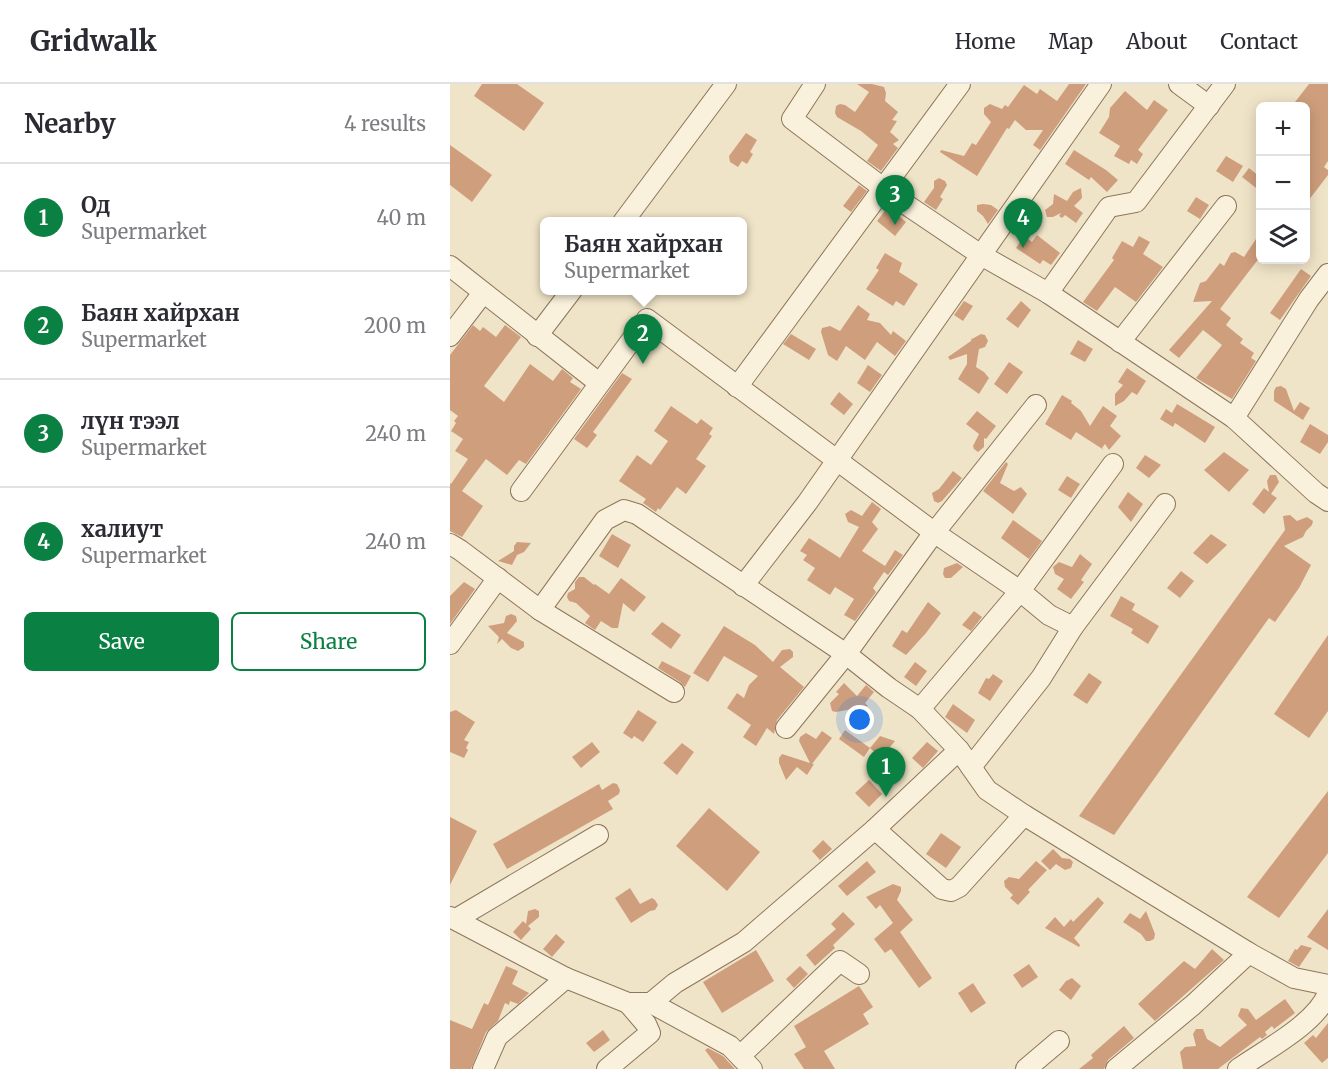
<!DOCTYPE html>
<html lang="en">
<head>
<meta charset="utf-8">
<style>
	body { margin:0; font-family:Merriweather,serif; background:#f7f7f7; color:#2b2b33 }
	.controls { position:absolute; right:18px; top:18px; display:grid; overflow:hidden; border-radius:9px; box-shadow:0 3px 15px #0003 }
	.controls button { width:54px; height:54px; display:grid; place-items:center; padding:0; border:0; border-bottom:2px solid #e1e1e2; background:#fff; color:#2b2b33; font:30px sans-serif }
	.you { position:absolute; left:410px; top:636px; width:21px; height:21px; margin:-15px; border:4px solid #fff; border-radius:50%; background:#1a73e8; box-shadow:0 0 0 9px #1a73e833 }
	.badge { display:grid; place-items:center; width:39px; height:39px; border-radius:50%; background:#0b8043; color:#fff; font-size:20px; font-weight:700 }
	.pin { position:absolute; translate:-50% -50px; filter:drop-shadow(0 2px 3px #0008) }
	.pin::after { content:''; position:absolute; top:32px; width:21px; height:18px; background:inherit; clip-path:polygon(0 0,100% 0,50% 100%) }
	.popup { position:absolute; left:90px; top:133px; width:207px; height:78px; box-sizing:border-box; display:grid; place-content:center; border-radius:9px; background:#fff; filter:drop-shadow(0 2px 4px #0005); font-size:20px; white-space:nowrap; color:#7c7c81 }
	.popup b { font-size:22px; color:#2b2b33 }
	.popup::after { content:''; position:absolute; left:50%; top:100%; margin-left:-12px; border:12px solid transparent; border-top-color:#fff }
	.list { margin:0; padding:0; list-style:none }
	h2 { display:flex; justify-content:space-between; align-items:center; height:78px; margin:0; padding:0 24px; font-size:26px }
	h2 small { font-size:20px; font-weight:400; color:#7c7c81 }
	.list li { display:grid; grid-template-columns:39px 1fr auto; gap:18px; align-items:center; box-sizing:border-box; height:108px; padding:0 24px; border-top:2px solid #e1e1e2 }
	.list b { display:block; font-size:22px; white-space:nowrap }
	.list p { margin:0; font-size:20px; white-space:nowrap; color:#7c7c81 }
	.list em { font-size:20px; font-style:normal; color:#7c7c81 }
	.actions { display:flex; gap:12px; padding:18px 24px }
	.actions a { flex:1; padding:14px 0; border:2px solid #0b8043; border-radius:9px; text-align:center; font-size:21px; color:#0b8043 }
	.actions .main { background:#0b8043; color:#fff }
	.icon { flex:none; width:33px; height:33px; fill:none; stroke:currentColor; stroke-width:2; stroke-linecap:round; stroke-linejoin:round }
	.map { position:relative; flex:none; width:878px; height:985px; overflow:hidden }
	header { display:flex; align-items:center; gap:36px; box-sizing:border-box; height:84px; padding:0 30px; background:#fff; border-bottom:2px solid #e1e1e2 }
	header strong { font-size:28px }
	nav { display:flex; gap:33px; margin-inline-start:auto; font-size:21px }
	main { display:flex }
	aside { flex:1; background:#fff }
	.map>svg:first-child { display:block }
</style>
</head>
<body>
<header>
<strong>Gridwalk</strong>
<nav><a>Home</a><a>Map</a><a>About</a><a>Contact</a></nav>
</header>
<main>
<aside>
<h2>Nearby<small>4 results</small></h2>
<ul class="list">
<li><span class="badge">1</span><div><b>Од</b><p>Supermarket</p></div><em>40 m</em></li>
<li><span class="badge">2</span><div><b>Баян хайрхан</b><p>Supermarket</p></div><em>200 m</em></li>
<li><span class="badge">3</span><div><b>лүн тээл</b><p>Supermarket</p></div><em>240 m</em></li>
<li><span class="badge">4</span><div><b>халиут</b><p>Supermarket</p></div><em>240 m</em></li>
</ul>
<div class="actions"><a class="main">Save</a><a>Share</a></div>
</aside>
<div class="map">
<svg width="878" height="985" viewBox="0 0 878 985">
	<rect width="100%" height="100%" fill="#f0e4c8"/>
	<g fill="#cf9f7d">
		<polygon points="32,0 67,0 94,19 74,47 24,12"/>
		<polygon points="407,0 422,0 434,3 436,9 435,17 448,28 442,36 447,37 440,48 449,56 443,60 448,64 431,87 417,77 428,61 411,47 387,33 385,29 386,22 390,20 395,21 405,28 419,8"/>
		<polygon points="619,0 636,0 590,66 583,61 593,46 576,46 565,36 559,45 557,44 527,92 490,68 491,66 514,72 522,59 526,61 541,38 534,30 534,24 540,20 552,25 555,21 558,23 574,1 587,10 590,5 607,17"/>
		<polygon points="859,0 878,0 878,77 874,83 878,86 878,91 855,121 855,22 842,22"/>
		<polygon points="675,7 697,26 704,16 718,26 688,66 693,70 687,80 681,76 679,80 664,72 670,62 649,49 659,33 660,24"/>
		<polygon points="296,49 307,56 300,68 303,70 297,80 292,77 288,83 280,78 279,72"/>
		<polygon points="0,61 42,91 22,118 0,101"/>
		<polygon points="624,66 656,86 668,96 657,108 641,93 639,96 615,80"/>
		<polygon points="776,72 793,82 783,98 766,87"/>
		<polygon points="799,84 810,93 810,107 792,93"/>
		<polygon points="489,94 495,97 497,101 490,113 493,115 486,126 474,118 484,104 484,97"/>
		<polygon points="409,101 417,107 401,128 393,122"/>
		<polygon points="631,104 632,114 624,122 633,129 626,139 615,131 612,134 609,132 611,129 603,133 597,133 595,126 603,120 604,110 617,117 623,108"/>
		<polygon points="746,113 759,121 750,135 737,127"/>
		<polygon points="533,120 541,121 548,126 538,140 533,132 527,127 527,121"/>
		<polygon points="438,123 456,138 445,152 427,137"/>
		<polygon points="810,149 810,173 770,225 781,234 776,241 793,255 790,259 804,269 801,274 806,277 782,315 746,294 772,261 753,246 729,274 719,266 762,217 743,218 750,199 756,197 770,179 774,182 781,169 785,168 794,173"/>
		<polygon points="587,151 610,169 601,181 593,176 590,180 566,164 574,152 582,158"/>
		<polygon points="689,152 700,158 693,170 713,183 686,218 665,203 647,227 633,218 664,176 662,174 672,157 683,163"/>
		<polygon points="435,169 452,179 449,188 468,200 454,222 446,217 443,222 416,205 429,186 426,184"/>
		<polygon points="851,185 861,192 830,236 820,229"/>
		<polygon points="514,217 523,222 513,237 504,231"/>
		<polygon points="571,217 581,226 568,244 556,235"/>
		<polygon points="408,221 420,230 417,236 430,239 441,251 443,247 456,257 445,272 427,258 415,276 396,262 387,277 378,271 371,248 372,244 380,242 390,247"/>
		<polygon points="23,241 30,247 33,243 46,253 55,241 71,253 34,302 54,318 80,280 103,297 112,285 123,294 120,298 131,305 76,380 69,376 57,391 36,375 12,407 33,422 12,453 0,447 0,399 1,400 18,375 5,367 13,355 1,347 6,339 4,337 8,332 0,326 0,271"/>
		<polygon points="341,250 366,265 359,276 333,260"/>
		<polygon points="531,250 535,251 538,257 535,263 529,265 526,283 534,288 539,294 529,310 508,295 517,280 517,270 500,276 498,273 521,257 522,253 522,255"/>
		<polygon points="628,256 643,265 635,278 620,270"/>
		<polygon points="559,278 573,288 557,310 544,300"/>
		<polygon points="418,281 432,291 420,308 407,299"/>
		<polygon points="677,284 696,297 687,311 682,308 674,317 665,322 665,310 673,301 668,298"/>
		<polygon points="172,289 182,295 143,348 147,351 137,364 124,355"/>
		<polygon points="831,302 836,305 844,327 850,318 860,324 853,336 824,317 824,307 826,303"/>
		<polygon points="389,308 403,320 394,331 380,320"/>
		<polygon points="612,311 622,317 621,319 631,327 640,342 653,322 667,332 660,342 671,352 659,366 655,360 652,364 654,366 626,348 621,356 595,340"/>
		<polygon points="727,320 765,343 755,359 725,339 723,343 710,335 716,325 722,329"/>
		<polygon points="221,322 247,340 251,335 263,344 259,350 262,352 246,375 256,382 236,410 227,403 210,426 208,424 206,428 193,419 196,415 169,397 187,371 201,381 218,357 204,347"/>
		<polygon points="527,327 546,342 536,355 534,354 534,363 528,368 524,365 523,362 529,350 516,340"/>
		<polygon points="860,340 878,351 878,358 870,370 850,358"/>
		<polygon points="774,368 799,386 779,408 754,386"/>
		<polygon points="695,371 711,381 699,394 686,384"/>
		<polygon points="556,378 558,380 550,399 564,407 571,403 577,410 563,430 533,407"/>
		<polygon points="503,387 512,394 492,417 488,419 484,417 482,409 489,405"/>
		<polygon points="820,391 826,391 829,398 821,410 827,414 814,430 802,420 814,404 819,408 817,397"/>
		<polygon points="617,392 630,400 621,414 608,406"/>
		<polygon points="678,408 693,420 681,438 668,423"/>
		<polygon points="422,418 431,425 422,438 428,445 412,467 435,482 445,466 453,471 438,491 434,488 423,504 426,508 405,537 394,531 404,515 385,503 380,511 357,496 365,484 353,476 357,471 350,467 359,454 390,474 409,443 398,438 395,430 401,426 412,432"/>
		<polygon points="840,431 847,437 857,433 863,437 862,441 856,447 853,453 834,462 861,481 849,504 825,538 819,534 664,751 629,732 835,446 833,432"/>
		<polygon points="563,436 592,457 579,475 551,454"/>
		<polygon points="162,450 181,461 168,484 149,472"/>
		<polygon points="761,450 777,461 757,480 743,469"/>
		<polygon points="67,458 81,459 74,468 67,471 62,481 48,477 64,467 64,462"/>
		<polygon points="630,470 642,480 631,496 634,498 621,515 607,505 614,495 605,490 603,483 609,478 622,483"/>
		<polygon points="507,479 513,483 501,494 495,494 493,490 494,484"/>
		<polygon points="731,487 744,497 730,514 717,504"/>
		<polygon points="129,493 134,493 144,501 145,500 159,510 171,494 196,513 184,528 173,519 168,544 162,544 151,537 145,546 135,539 140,532 126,519 119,517 117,513 118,509 125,505 125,498"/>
		<polygon points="14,498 25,505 0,540 0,512"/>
		<polygon points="671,512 685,520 682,526 709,542 698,560 681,549 683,545 660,532"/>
		<polygon points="478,518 491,529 476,549 456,571 442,562 452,546 457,549"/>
		<polygon points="524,527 532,533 521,547 512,541"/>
		<polygon points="61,530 66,532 67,537 57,549 74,558 74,563 68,567 61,564 52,555 47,560 49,553 38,542 54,539 56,532"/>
		<polygon points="212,538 231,551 221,565 201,550"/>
		<polygon points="274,542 305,561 323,578 332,566 340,565 343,568 343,573 330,583 354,603 327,636 324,650 317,644 306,662 293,653 301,641 277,624 287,609 294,614 299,601 308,592 274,572 258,598 243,589"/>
		<polygon points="878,551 878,627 859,654 824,630"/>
		<polygon points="212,577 241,592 235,603 230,598 208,584"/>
		<polygon points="465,578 477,587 466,602 454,593"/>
		<polygon points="639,589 652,598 637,620 623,611"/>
		<polygon points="543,590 553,597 540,617 528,609 536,594 539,595"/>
		<polygon points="394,599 407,612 416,601 424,608 415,619 418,622 386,628 382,627 380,619 389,610 386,608"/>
		<polygon points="503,620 525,636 517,649 495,633"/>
		<polygon points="6,626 25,638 14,656 19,658 16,664 18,666 14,674 0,668 0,628"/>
		<polygon points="188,626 207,638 193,658 184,652 182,655 173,649"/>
		<polygon points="395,646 420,664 414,673 389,655"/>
		<polygon points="372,647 382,654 362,680 364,680 357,691 347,683 336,696 329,679 329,674 332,670 360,679 349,657 350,653 356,649 366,655"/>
		<polygon points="430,652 445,657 431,674 420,664"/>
		<polygon points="142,658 150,668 131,684 122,673"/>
		<polygon points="477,658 488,667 473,684 462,674"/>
		<polygon points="232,659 244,668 227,691 213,679"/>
		<polygon points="419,696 432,710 419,723 405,709"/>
		<polygon points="163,699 167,700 170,706 169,710 158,717 163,725 57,785 43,760 149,700 152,706"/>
		<polygon points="878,707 878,769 829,834 797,813"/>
		<polygon points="259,724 310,768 277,807 226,762"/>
		<polygon points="0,733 27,747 0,801"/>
		<polygon points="491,749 511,763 496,784 476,770"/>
		<polygon points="373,756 382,765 370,776 362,767"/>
		<polygon points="603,765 612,774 620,775 623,778 621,784 615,786 606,780 600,786 591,777"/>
		<polygon points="417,777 426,788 397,812 388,802"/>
		<polygon points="586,777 597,786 578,806 580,808 568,821 560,814 563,811 555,803 554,797 559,793 569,795"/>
		<polygon points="443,800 451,803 451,807 447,816 463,836 450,848 482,894 469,904 441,865 435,869 424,855 443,839 430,821 426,825 416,813"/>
		<polygon points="180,804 190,820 202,814 205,816 208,821 205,826 200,827 181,839 165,814"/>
		<polygon points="648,813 654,819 624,854 630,861 629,863 595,844 605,833 614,843 621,835 623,838"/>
		<polygon points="85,825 89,827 89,833 78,842 81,845 71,856 63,848 73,837 76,840 78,827"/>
		<polygon points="878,825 878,866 857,853"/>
		<polygon points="696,827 705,850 704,855 700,857 696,857 691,850 673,838 680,829 690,835"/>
		<polygon points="393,828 405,840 383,861 385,864 365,882 356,871 386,845 381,840"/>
		<polygon points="106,850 115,858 102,873 93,865"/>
		<polygon points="851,861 862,864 849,883 838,877 845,865 847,866"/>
		<polygon points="762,865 774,876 705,937 688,920 734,877 745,885"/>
		<polygon points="306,866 324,897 272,929 253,898"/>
		<polygon points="579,880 588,893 572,904 563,891"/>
		<polygon points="56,882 68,887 62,900 79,909 68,920 60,917 59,921 55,919 48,937 36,948 21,985 0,985 0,936 22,945 34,919 38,921"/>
		<polygon points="350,882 358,890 344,904 336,895"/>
		<polygon points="622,894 631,902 621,916 609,906 616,897"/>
		<polygon points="523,899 536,919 521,929 508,909"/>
		<polygon points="409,902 423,923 413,930 419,940 374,967 385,985 354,985 344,970 356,963 344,942"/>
		<polygon points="835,915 845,929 824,945 822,942 815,948 817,951 812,955 810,953 768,985 733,985 730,968 735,963 746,962 743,950 746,945 753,945 757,955 770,963 797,941 788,932 791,924 798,925 806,936"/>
		<polygon points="878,939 878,974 872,979 854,959 863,951 866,954"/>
		<polygon points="674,942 684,954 658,976 654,985 629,985 643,974 641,971"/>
		<polygon points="153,946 160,956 144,968 136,959"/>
		<polygon points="258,964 273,972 285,985 269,985 255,966"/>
	</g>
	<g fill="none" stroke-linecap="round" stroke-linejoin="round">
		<defs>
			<g id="minor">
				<polyline points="365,0 342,35 445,113 531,171 598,209 784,334 866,409 878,417"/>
				<polyline points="729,0 759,22"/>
				<polyline points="173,138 276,0"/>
				<polyline points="0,182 149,299"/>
				<polyline points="598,209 659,123 686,118 775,0"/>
				<polyline points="0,252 33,209"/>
				<polyline points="87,252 122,206"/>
				<polyline points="670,258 776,122"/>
				<polyline points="287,303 510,0"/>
				<polyline points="784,334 859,215 878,190"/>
				<polyline points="71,407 197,235 485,449 570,507 599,531 623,543 715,420"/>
				<polyline points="0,460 10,466 90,526 224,608"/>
				<polyline points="293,502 357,419 651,0"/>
				<polyline points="90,526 155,436 174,426 187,430 396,570 439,604 470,625 509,666"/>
				<polyline points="0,560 48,494"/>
				<polyline points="470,625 570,507 663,380"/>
				<polyline points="336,644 396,570 480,454 586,321"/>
				<polyline points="521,683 591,594 623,543"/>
				<polyline points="425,745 492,805 501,807 509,803 574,731"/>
				<polyline points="0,833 116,894 178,919 201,919 280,962 302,985"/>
				<polyline points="6,835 148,751"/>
				<polyline points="201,919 225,899 294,858 425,745 509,666 537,706 574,731 799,869 844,894 878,901"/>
				<polyline points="290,972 390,877 409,890"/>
				<polyline points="33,985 47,953 116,894"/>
				<polyline points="157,985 200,949 196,940 178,919"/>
				<polyline points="576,985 609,957"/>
				<polyline points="666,985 743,921 799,869"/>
				<path d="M 788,985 C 815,966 866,940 878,909"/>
			</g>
		</defs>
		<use href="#minor" stroke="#8d765c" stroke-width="22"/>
		<use href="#minor" stroke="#faf1dc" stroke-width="20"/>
	</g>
</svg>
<div class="controls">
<button>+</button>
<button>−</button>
<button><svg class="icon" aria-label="layers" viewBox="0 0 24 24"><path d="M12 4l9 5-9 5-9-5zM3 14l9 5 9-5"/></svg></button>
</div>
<div class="you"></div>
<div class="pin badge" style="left:436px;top:713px">1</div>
<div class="pin badge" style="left:193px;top:280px">2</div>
<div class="popup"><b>Баян хайрхан</b>Supermarket</div>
<div class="pin badge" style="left:445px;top:141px">3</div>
<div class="pin badge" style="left:573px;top:164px">4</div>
</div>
</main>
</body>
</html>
